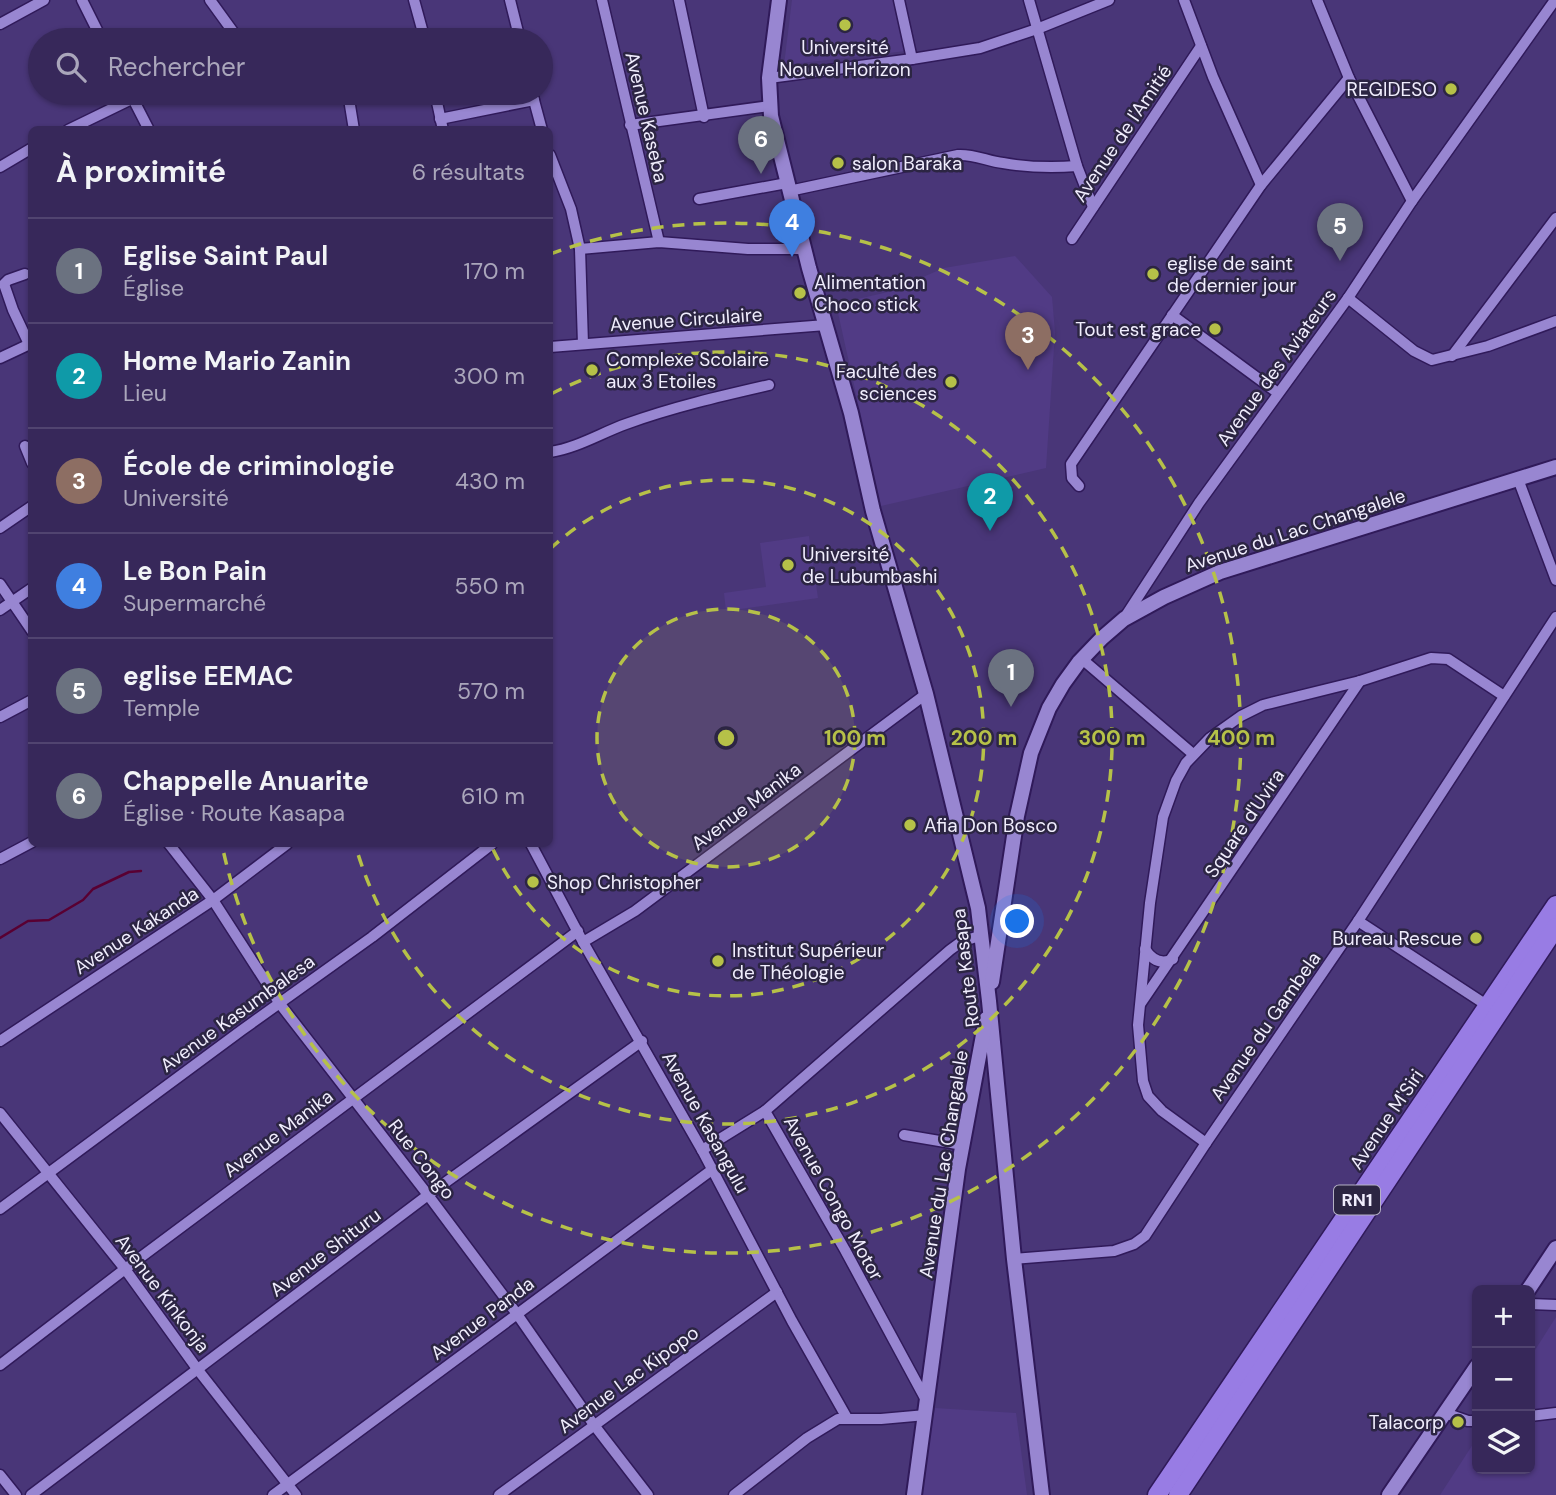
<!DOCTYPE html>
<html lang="fr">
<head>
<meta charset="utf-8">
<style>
	body { margin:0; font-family:"DM Sans",sans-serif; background:#3e3060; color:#f1f3f6 }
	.controls { position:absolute; right:21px; bottom:21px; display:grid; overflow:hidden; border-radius:10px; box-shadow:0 2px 5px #0004 }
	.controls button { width:63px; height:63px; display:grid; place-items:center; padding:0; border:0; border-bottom:2px solid #514470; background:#37285a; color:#f1f3f6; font:35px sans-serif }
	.you { position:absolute; left:1018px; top:922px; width:24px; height:24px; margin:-18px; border:5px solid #fff; border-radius:50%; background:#1a73e8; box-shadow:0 0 0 10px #1a73e833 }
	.badge { display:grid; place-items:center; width:46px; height:46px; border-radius:50%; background:#b6c148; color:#fff; font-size:23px; font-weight:700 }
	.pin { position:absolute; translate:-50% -58px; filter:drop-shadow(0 2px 4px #0008) }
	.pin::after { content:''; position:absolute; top:37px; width:24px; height:21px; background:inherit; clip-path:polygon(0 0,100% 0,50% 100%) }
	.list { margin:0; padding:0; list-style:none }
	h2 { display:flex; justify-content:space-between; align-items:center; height:91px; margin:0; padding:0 28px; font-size:30px }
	h2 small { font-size:23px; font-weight:400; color:#aaa6bb }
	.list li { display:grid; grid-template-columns:46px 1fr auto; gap:21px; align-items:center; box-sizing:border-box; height:105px; padding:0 28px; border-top:2px solid #514470 }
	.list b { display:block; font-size:26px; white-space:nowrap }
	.list p { margin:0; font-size:23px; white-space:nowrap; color:#aaa6bb }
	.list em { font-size:23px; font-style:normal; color:#aaa6bb }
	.icon { flex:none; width:38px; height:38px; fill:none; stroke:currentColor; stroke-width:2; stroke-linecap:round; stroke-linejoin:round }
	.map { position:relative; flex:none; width:1556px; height:1495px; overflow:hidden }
	.search { position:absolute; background:#37285a; box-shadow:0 2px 5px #0004; left:28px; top:28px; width:525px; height:77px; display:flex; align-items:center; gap:18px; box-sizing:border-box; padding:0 24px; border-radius:38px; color:#aaa6bb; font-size:26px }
	.panel { position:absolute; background:#37285a; box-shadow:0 2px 5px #0004; left:28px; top:126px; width:525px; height:721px; border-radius:10px }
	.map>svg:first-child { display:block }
</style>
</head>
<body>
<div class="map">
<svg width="1556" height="1495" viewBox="0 0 1556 1495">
	<rect width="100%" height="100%" fill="#493678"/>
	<g fill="#513b85">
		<polygon points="792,0 896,0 906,51 784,65"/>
		<polygon points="1015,256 1052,297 1055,332 1046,468 881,506 836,304 888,292 944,268"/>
		<polygon points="809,536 818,598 726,611 724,593 766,587 760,543"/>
		<polygon points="1556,1317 1556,1495 1440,1495 1477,1438 1477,1469 1530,1469 1530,1358"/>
		<polygon points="935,1408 1016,1413 1027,1495 920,1495"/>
	</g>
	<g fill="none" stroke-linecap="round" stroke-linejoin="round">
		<polyline stroke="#590032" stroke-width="2.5" points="0,938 28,921 49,920 83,900 93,889 129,872 141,871"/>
		<defs>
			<g id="street">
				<polyline points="82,0 102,40"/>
				<polyline points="210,0 239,40"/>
				<polyline points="414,0 425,40"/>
				<polyline points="510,0 520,40"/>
				<polyline points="602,0 659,242"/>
				<polyline points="679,0 704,117"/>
				<polyline points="899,0 912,59"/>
				<polyline points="1029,0 1077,166 1093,207"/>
				<polyline points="1184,0 1213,77 1261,185"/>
				<polyline points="1317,0 1349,78 1412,201"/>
				<polyline points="0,24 44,0"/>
				<polyline points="769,78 912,59 980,48 1037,29 1109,0"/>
				<polyline points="130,93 149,130"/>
				<polyline points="348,93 354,130"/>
				<polyline points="435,93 443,130"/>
				<polyline points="532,93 542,130"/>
				<polyline points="440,119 534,100"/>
				<polyline points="630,125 769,106"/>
				<polyline points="68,130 144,93"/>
				<polyline points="550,155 571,209 580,249 583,344"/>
				<polyline points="0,167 32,148"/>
				<path d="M 789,191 L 958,155 C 974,154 987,161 1003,163 C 1026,167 1053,168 1077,166"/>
				<polyline points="699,199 787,183"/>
				<polyline points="1072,239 1201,46"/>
				<polyline points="580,249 659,242 748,249 804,249"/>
				<polyline points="25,274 8,280 4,284 13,310 29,344"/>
				<polyline points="1348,298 1414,351 1432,360 1488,346 1556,321"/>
				<polyline points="1172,315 1278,393"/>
				<polyline points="550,347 826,325"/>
				<polyline points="1452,356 1556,218"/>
				<polyline points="0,358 32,343"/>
				<polyline points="25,446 32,463"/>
				<path d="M 550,452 C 577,448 601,433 626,424 C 673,407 721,396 769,385"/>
				<polyline points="1518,479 1556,580"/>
				<polyline points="1079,486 1072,478 1071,464 1261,185 1349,78"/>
				<polyline points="0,528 32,506"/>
				<polyline points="0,584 32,631"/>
				<polyline points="0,610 32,588"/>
				<polyline points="1125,617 1199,503 1348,298 1412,201 1555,0"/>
				<polyline points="1082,659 1193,754"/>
				<polyline points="0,717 32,700"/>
				<polyline points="169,844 213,900 280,1004 428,1195 517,1314 594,1425 648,1495"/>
				<polyline points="531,844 583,942 702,1150 792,1321 847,1418"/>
				<polyline points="0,859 32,842"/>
				<polyline points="1358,921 1488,1006"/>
				<polyline points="583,942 635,911 926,694"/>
				<path d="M 1145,949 C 1152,960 1161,965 1173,959"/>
				<polyline points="1141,1003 1360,681"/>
				<polyline points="0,1041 213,900 287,844"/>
				<polyline points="0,1113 125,1269 198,1370 296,1495"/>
				<polyline points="904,1135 963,1145"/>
				<polyline points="1206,1143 1162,1111 1148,1096 1143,1081 1138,1025 1150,903 1163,817 1176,781 1186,763 1210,738 1241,716 1263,705 1360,681 1431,658 1448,659 1504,696"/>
				<polyline points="702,1150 765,1111"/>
				<polyline points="0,1209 242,1030 372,937 492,844"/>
				<polyline points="1014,1259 1114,1251 1134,1244 1145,1236 1206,1143 1358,921 1556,617"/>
				<polyline points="1530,1304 1556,1305"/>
				<polyline points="0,1365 125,1269 578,931"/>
				<polyline points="926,1400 845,1250 765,1111 950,950 961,942 982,935"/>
				<polyline points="1445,1413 1468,1421 1477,1421"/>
				<polyline points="1530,1416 1556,1413"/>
				<polyline points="0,1475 16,1495"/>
				<polyline points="31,1495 428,1195 642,1041"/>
				<polyline points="273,1495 713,1169"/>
				<polyline points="499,1495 777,1292"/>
				<polyline points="734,1495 807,1438 838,1419 881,1419 926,1415"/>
			</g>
			<g id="secondary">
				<polyline points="779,0 769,78 771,116 809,268 851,413 873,511 926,694 978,908 989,1001 1014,1259 1042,1495"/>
				<polyline points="992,982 1017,816 1031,753 1049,708 1063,684 1079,662 1102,638 1124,619 1164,597 1220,572 1556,467"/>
				<polyline points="1528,1290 1556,1248"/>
				<polyline points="914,1495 958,1169 986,1019"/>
				<polyline points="1389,1495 1477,1366"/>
			</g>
			<g id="highway">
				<polyline points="1157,1495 1556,905"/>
				<polyline points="1178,1495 1556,927"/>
			</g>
		</defs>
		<use href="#street" stroke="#301a5a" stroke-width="13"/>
		<use href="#secondary" stroke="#301a5a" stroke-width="18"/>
		<use href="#highway" stroke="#301a5a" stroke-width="21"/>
		<use href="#street" stroke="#9886d1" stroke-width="10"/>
		<use href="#secondary" stroke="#9886d1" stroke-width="14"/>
		<use href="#highway" stroke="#987ce4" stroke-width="18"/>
	</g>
	<circle cx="726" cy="738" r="129" fill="#b6c148" fill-opacity=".12"/>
	<g fill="none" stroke="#b6c148" stroke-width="3.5" stroke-dasharray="12 9">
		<circle cx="726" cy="738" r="129"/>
		<path d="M550 549A258 258 0 1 1 491 845"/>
		<path d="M551 394A386 386 0 1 1 355 844"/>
		<path d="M550 254A515 515 0 1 1 222 845"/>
	</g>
	<g fill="#b6c148" stroke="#2c2543" stroke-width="2.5">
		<circle cx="845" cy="25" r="7"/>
		<circle cx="1451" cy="89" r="7"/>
		<circle cx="838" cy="163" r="7"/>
		<circle cx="1153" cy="274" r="7"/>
		<circle cx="800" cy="293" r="7"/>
		<circle cx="1215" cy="329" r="7"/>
		<circle cx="592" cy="370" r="7"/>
		<circle cx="951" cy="382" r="7"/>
		<circle cx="788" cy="565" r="7"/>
		<circle cx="910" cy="825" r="7"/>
		<circle cx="533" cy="882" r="7"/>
		<circle cx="1476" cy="938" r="7"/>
		<circle cx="718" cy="961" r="7"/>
		<circle cx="1458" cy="1422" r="7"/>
	</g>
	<g text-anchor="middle" stroke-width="5" stroke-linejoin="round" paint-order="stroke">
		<rect fill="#2c2543" stroke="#b5b1c5" stroke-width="2" x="1334" y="1185.5" width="46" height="29" rx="5"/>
		<g font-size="18" font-weight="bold" fill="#f0edfd">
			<text x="1357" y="1206">RN1</text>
		</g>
		<g font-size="19" fill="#f0edfd" stroke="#2c2543" text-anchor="start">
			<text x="845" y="54" text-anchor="middle">Université<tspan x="845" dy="22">Nouvel Horizon</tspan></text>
			<text x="1437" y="96" text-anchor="end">REGIDESO</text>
			<text x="852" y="170">salon Baraka</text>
			<text x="1167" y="270">eglise de saint<tspan x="1167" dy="22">de dernier jour</tspan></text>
			<text x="814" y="289">Alimentation<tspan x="814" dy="22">Choco stick</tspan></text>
			<text x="1201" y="336" text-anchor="end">Tout est grace</text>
			<text x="606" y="366">Complexe Scolaire<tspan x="606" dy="22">aux 3 Etoiles</tspan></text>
			<text x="937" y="378" text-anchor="end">Faculté des<tspan x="937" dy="22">sciences</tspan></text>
			<text x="802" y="561">Université<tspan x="802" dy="22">de Lubumbashi</tspan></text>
			<text x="924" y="832">Afia Don Bosco</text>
			<text x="547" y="889">Shop Christopher</text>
			<text x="1462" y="945" text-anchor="end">Bureau Rescue</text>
			<text x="732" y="957">Institut Supérieur<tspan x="732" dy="22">de Théologie</tspan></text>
			<text x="1444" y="1429" text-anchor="end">Talacorp</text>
		</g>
		<g font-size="19" fill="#f0edfd" stroke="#2c2543">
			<text transform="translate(647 117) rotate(77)" y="7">Avenue Kaseba</text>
			<text transform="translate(1122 133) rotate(-56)" y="7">Avenue de l'Amitié</text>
			<text transform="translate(686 319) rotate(-4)" y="7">Avenue Circulaire</text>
			<text transform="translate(1276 367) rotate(-54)" y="7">Avenue des Aviateurs</text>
			<text transform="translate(1295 530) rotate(-18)" y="7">Avenue du Lac Changalele</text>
			<text transform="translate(746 806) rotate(-37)" y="7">Avenue Manika</text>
			<text transform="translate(1244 823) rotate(-56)" y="7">Square d'Uvira</text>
			<text transform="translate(136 930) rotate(-33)" y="7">Avenue Kakanda</text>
			<text transform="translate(965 968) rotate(-97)" y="7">Route Kasapa</text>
			<text transform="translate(237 1013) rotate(-36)" y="7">Avenue Kasumbalesa</text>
			<text transform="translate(1265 1026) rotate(-55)" y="7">Avenue du Gambela</text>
			<text transform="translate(1386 1119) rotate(-56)" y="7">Avenue M'Siri</text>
			<text transform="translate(706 1122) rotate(61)" y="7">Avenue Kasangulu</text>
			<text transform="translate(278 1133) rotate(-37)" y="7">Avenue Manika</text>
			<text transform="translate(422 1159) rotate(52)" y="7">Rue Congo</text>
			<text transform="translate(943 1164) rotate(-81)" y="7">Avenue du Lac Changalele</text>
			<text transform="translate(834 1198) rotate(61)" y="7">Avenue Congo Motor</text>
			<text transform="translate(325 1252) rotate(-37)" y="7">Avenue Shituru</text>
			<text transform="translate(163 1293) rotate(53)" y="7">Avenue Kinkonja</text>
			<text transform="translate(482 1318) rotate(-37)" y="7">Avenue Panda</text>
			<text transform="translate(628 1379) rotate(-36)" y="7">Avenue Lac Kipopo</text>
		</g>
	</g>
	<circle cx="726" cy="738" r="10" fill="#b6c148" stroke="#2c2543" stroke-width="3.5"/>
	<g font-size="21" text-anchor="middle" font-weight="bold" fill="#b6c148" stroke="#2c2543" stroke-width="5" stroke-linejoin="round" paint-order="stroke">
		<text x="855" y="745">100 m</text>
		<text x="984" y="745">200 m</text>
		<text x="1112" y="745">300 m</text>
		<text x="1241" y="745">400 m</text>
	</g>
</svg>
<div class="controls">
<button>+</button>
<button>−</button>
<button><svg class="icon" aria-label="layers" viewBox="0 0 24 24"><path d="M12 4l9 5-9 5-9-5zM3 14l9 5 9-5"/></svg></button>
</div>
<div class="you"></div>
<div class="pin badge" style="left:1011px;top:707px;background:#6b7280">1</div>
<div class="pin badge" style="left:990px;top:531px;background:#0f9aa8">2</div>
<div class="pin badge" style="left:1028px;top:370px;background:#8d6e63">3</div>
<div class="pin badge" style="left:792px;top:257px;background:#3f7fe0">4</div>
<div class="pin badge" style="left:1340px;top:261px;background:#6b7280">5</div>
<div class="pin badge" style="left:761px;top:174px;background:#6b7280">6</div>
<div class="search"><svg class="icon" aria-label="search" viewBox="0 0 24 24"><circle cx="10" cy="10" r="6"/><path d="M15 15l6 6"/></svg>Rechercher</div>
<section class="panel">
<h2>À proximité<small>6 résultats</small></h2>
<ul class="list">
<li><span class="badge" style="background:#6b7280">1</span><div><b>Eglise Saint Paul</b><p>Église</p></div><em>170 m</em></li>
<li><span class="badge" style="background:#0f9aa8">2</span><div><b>Home Mario Zanin</b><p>Lieu</p></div><em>300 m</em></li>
<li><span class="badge" style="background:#8d6e63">3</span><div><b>École de criminologie</b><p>Université</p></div><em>430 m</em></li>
<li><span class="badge" style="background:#3f7fe0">4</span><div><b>Le Bon Pain</b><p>Supermarché</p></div><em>550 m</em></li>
<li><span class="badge" style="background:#6b7280">5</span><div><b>eglise EEMAC</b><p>Temple</p></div><em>570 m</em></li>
<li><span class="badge" style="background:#6b7280">6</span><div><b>Chappelle Anuarite</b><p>Église · Route Kasapa</p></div><em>610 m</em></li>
</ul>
</section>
</div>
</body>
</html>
